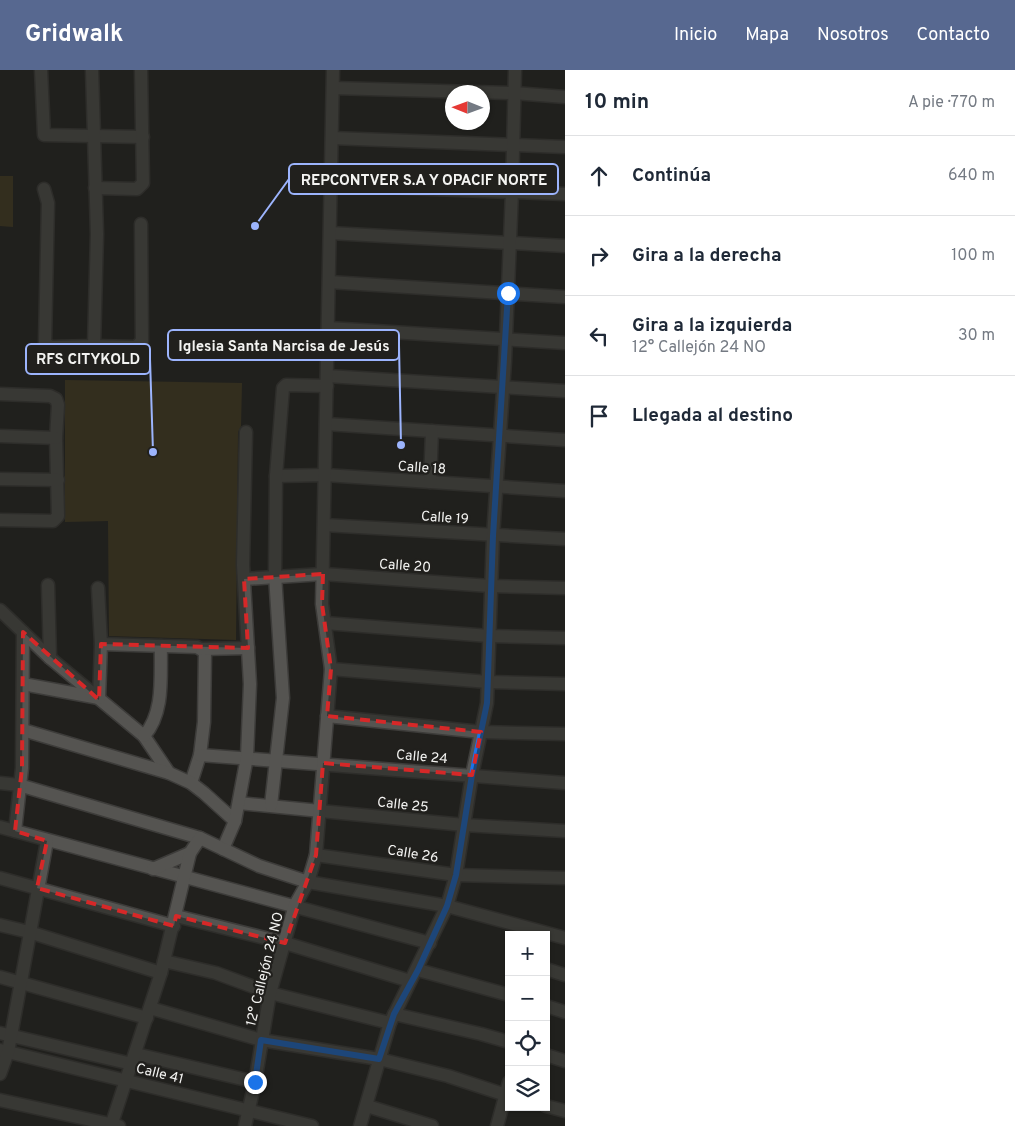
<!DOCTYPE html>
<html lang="es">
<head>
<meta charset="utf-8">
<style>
	body { margin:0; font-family:Overpass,sans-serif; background:#f2f2f3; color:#1f2937 }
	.controls { position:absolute; right:15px; bottom:15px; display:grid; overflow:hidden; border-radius:0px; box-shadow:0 1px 4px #0004 }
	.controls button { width:45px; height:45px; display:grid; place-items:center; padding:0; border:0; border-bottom:1px solid #e0e1e3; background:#fff; color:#1f2937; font:25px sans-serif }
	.compass { position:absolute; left:445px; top:15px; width:45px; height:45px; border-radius:50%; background:#fff; box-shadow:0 1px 4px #0004; rotate:271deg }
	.stop { position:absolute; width:15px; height:15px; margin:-11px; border:4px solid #1a73e8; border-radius:50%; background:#fff }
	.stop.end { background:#1a73e8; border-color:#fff; box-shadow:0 1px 5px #0008 }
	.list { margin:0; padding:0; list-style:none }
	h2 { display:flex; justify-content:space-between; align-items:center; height:65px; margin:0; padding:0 20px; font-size:21px }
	h2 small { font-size:16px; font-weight:400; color:#747a83 }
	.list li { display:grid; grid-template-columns:32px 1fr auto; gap:15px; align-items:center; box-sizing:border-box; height:80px; padding:0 20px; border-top:1px solid #e0e1e3 }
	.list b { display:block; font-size:19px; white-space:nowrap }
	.list p { margin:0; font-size:16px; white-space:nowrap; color:#747a83 }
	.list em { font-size:16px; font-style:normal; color:#747a83 }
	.icon { flex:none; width:28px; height:28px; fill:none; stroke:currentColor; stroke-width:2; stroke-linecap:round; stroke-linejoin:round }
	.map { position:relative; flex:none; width:565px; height:1056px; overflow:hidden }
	header { display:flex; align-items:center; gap:30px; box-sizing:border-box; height:70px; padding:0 25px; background:#576890; color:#fff }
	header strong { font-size:24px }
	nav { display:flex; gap:28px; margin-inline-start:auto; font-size:18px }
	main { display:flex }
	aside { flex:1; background:#fff }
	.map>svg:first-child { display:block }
</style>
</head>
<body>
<header>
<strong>Gridwalk</strong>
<nav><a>Inicio</a><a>Mapa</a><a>Nosotros</a><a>Contacto</a></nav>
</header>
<main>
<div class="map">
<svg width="565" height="1056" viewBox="0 0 565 1056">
	<rect width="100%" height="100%" fill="#21201d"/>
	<g fill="#4a3f21">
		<polygon points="0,106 13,106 13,157 0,156"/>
		<polygon points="65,310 242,313 241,356 238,362 236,570 109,566 108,451 65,452"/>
	</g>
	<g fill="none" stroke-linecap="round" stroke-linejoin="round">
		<defs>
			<g id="minor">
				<polyline points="41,0 44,65 143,67"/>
				<polyline points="333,18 514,23 565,27"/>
				<polyline points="332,68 565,77"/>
				<polyline points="331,115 565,124"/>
				<polyline points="95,118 137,119 143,113 141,0"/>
				<polyline points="44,119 48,133 45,273 51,277 94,276 97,164 92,0"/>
				<polyline points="330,163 565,176"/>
				<polyline points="329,212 565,227"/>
				<polyline points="328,258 565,273"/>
				<polyline points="94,276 136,277 142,271 141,154"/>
				<polyline points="327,306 565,321"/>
				<polyline points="0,324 50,326 56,329 58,335 56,368 58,446 53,451 0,450"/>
				<polyline points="326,354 565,370"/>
				<polyline points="0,366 56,368"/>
				<polyline points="276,406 325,405 565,421"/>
				<polyline points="0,409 58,410"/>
				<polyline points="430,412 432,361"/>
				<polyline points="324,455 565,469"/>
				<polyline points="244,509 323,504 490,516 565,518"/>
				<polyline points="48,515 50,588"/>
				<polyline points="0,540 50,588 144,666 169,703"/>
				<polyline points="325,553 489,566 565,568"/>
				<polyline points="101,574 197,577 205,582 204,652 200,685 191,713"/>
				<polyline points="202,579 248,578"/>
				<polyline points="331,599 488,612 565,614"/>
				<polyline points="23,614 99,628 101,574 98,518"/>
				<polyline points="327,646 481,662 565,664"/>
				<polyline points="23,660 169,703 191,713 204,723 235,751"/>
				<path d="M 144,666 C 165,642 160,606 161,576"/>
				<polyline points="200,685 565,713"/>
				<polyline points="0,713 19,715 200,768"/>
				<polyline points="239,733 464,755 565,761"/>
				<polyline points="271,735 283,628 275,505 276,406 283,318 286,315 327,316"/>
				<polyline points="0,757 430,873"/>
				<polyline points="15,761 22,698 23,562"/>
				<polyline points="223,779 235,751 247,687 250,614 243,495 246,362"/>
				<polyline points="316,785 456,805 565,808"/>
				<polyline points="153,799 190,783"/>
				<polyline points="0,808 174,856"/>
				<polyline points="176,846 285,873 410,911"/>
				<polyline points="0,855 29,862 161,903"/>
				<polyline points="164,891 216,903 270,923 390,953"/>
				<polyline points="546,899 565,905"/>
				<polyline points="418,900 509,925"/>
				<polyline points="0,907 147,948"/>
				<polyline points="546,936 565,942"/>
				<polyline points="150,938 261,970 379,989 448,1006 509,1026"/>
				<polyline points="394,944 481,964 509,972"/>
				<polyline points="0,963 132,994"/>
				<polyline points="0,980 312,1056"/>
				<polyline points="136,984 255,1012"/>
				<polyline points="546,985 565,991"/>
				<polyline points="0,1004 8,982 47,771"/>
				<polyline points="0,1030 119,1056"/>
				<polyline points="367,1036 432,1056"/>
				<polyline points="546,1036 565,1041"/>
				<polyline points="111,1056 161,903 190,783 200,768 259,796 308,812 447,836 565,868"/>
				<polyline points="245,1056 255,1012 270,923 295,835 308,812 316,785 331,599 322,534 333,0"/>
				<polyline points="360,1056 390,953 447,836 456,805 472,705 487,633 493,466 505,291 512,121 515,0"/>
				<polyline points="497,1056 509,1012"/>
			</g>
		</defs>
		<use href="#minor" stroke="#3d3c3a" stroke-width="15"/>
		<use href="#minor" stroke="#555451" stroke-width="12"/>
	</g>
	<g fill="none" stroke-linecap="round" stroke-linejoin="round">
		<polyline stroke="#1a73e8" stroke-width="6" points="255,1012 261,970 379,989 394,944 418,900 447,836 456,805 472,705 487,633 493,466 508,223"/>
	</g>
	<path d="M0 0H565V1056H0ZM 323,504 L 322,534 L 331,599 L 327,646 L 481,662 L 472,705 L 323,693 L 316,785 L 285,873 L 176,846 L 174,856 L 37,818 L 47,771 L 15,761 L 22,698 L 23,562 L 99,630 L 101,574 L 248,578 L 244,509 Z" fill="#21201d" fill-opacity=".55" fill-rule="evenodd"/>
	<path fill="none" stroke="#d62828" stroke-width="4" stroke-dasharray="10 6" stroke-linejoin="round" d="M 323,504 L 322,534 L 331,599 L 327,646 L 481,662 L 472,705 L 323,693 L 316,785 L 285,873 L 176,846 L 174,856 L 37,818 L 47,771 L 15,761 L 22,698 L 23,562 L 99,630 L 101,574 L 248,578 L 244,509 Z"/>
	<g text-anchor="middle" stroke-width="4.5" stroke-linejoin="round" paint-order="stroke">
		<g font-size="14" fill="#f3f3f1" stroke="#21201d">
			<text transform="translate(422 397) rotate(4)" y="5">Calle 18</text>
			<text transform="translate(445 447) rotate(4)" y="5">Calle 19</text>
			<text transform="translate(405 495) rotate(4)" y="5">Calle 20</text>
			<text transform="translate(422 686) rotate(5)" y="5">Calle 24</text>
			<text transform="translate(403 734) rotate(6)" y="5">Calle 25</text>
			<text transform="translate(413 783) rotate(9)" y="5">Calle 26</text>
			<text transform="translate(264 899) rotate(-76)" y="5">12° Callejón 24 NO</text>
			<text transform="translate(160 1003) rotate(14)" y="5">Calle 41</text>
		</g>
	</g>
	<path fill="none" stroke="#9cb4fd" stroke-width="2" d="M255 156L289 109M401 375L399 275M153 382L150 289"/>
	<g fill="#9cb4fd" stroke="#21201d" stroke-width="2">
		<circle cx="255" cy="156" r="5"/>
		<circle cx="401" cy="375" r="5"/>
		<circle cx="153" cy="382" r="5"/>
	</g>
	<g fill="#21201d" stroke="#9cb4fd" stroke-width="2">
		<rect x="289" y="94" width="269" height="30" rx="5"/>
		<rect x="168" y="260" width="231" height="30" rx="5"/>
		<rect x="26" y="274" width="124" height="30" rx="5"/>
	</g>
	<g font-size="15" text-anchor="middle" font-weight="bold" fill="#f3f3f1">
		<text x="424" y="115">REPCONTVER S.A Y OPACIF NORTE</text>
		<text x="284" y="281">Iglesia Santa Narcisa de Jesús</text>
		<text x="88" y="294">RFS CITYKOLD</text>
	</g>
</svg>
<div class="controls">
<button>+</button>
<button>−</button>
<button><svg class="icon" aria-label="locate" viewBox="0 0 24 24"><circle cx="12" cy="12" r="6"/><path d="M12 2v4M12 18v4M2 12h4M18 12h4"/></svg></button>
<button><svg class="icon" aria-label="layers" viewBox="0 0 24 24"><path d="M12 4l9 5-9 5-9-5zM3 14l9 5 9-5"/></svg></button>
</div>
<svg class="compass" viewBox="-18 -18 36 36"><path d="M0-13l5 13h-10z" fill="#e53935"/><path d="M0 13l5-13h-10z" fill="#747a83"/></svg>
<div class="stop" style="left:508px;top:223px"></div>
<div class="stop end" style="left:255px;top:1012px"></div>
</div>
<aside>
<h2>10 min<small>A pie · 770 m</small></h2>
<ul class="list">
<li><svg class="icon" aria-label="ahead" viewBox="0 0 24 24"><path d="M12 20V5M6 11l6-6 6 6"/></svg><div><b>Continúa</b></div><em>640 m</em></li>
<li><svg class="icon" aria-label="right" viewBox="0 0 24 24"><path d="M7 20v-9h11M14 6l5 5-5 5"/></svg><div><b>Gira a la derecha</b></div><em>100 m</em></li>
<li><svg class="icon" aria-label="left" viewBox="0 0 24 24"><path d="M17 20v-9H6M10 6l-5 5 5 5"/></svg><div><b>Gira a la izquierda</b><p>12° Callejón 24 NO</p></div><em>30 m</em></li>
<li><svg class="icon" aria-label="arrive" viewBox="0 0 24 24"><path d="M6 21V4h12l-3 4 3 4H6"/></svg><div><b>Llegada al destino</b></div></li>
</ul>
</aside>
</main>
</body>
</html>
